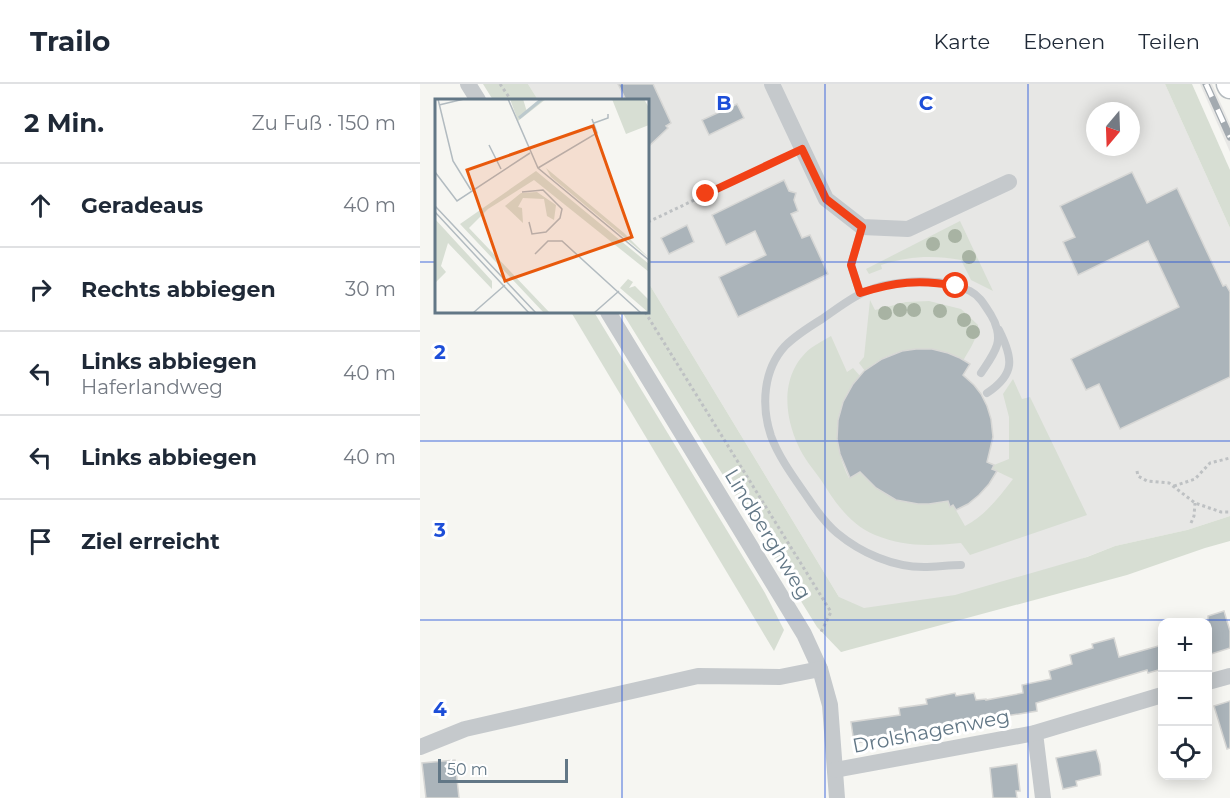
<!DOCTYPE html>
<html lang="de">
<head>
<meta charset="utf-8">
<style>
	body { margin:0; font-family:Montserrat,sans-serif; background:#f2f2f3; color:#1f2937 }
	.controls { position:absolute; right:18px; bottom:18px; display:grid; overflow:hidden; border-radius:12px; box-shadow:0 3px 15px #0003 }
	.controls button { width:54px; height:54px; display:grid; place-items:center; padding:0; border:0; border-bottom:2px solid #e0e1e3; background:#fff; color:#1f2937; font:30px sans-serif }
	.compass { position:absolute; left:666px; top:18px; width:54px; height:54px; border-radius:50%; background:#fff; box-shadow:0 3px 15px #0003; rotate:199deg }
	.scale { position:absolute; left:18px; bottom:15px; width:130px; box-sizing:border-box; padding-left:6px; border:3px solid #627786; border-top:0; font-size:16px; line-height:21px; white-space:nowrap; color:#627786; -webkit-text-stroke:4px #fff; paint-order:stroke }
	.stop { position:absolute; width:18px; height:18px; margin:-14px; border:4px solid #f24116; border-radius:50%; background:#fff }
	.stop.end { background:#f24116; border-color:#fff; box-shadow:0 2px 6px #0008 }
	.list { margin:0; padding:0; list-style:none }
	h2 { display:flex; justify-content:space-between; align-items:center; height:78px; margin:0; padding:0 24px; font-size:26px }
	h2 small { font-size:20px; font-weight:400; color:#747a83 }
	.list li { display:grid; grid-template-columns:39px 1fr auto; gap:18px; align-items:center; box-sizing:border-box; height:84px; padding:0 24px; border-top:2px solid #e0e1e3 }
	.list b { display:block; font-size:22px; white-space:nowrap }
	.list p { margin:0; font-size:20px; white-space:nowrap; color:#747a83 }
	.list em { font-size:20px; font-style:normal; color:#747a83 }
	.icon { flex:none; width:33px; height:33px; fill:none; stroke:currentColor; stroke-width:2; stroke-linecap:round; stroke-linejoin:round }
	.map { position:relative; flex:none; width:810px; height:714px; overflow:hidden }
	header { display:flex; align-items:center; gap:36px; box-sizing:border-box; height:84px; padding:0 30px; background:#fff; border-bottom:2px solid #e0e1e3 }
	header strong { font-size:28px }
	nav { display:flex; gap:33px; margin-inline-start:auto; font-size:21px }
	main { display:flex }
	aside { flex:1; background:#fff }
	.map>svg:first-child { display:block }
</style>
</head>
<body>
<header>
<strong>Trailo</strong>
<nav><a>Karte</a><a>Ebenen</a><a>Teilen</a></nav>
</header>
<main>
<aside>
<h2>2 Min.<small>Zu Fuß · 150 m</small></h2>
<ul class="list">
<li><svg class="icon" aria-label="ahead" viewBox="0 0 24 24"><path d="M12 20V5M6 11l6-6 6 6"/></svg><div><b>Geradeaus</b></div><em>40 m</em></li>
<li><svg class="icon" aria-label="right" viewBox="0 0 24 24"><path d="M7 20v-9h11M14 6l5 5-5 5"/></svg><div><b>Rechts abbiegen</b></div><em>30 m</em></li>
<li><svg class="icon" aria-label="left" viewBox="0 0 24 24"><path d="M17 20v-9H6M10 6l-5 5 5 5"/></svg><div><b>Links abbiegen</b><p>Haferlandweg</p></div><em>40 m</em></li>
<li><svg class="icon" aria-label="left" viewBox="0 0 24 24"><path d="M17 20v-9H6M10 6l-5 5 5 5"/></svg><div><b>Links abbiegen</b></div><em>40 m</em></li>
<li><svg class="icon" aria-label="arrive" viewBox="0 0 24 24"><path d="M6 21V4h12l-3 4 3 4H6"/></svg><div><b>Ziel erreicht</b></div></li>
</ul>
</aside>
<div class="map">
<svg width="810" height="714" viewBox="0 0 810 714">
	<rect width="100%" height="100%" fill="#f6f6f2"/>
	<g fill="#e7e7e5" fill-rule="evenodd">
		<path d="M 108,0 L 745,0 L 810,144 L 810,432 L 767,446 L 695,462 L 421,568 L 419,513 L 228,198 L 228,16 L 118,16 ZM 675,27 L 711,27 L 711,63 L 675,63 Z"/>
		<polygon points="780,0 792,0 810,40 810,68"/>
	</g>
	<g fill="#d7ded3">
		<polygon points="63,0 108,0 118,16 73,16"/>
		<polygon points="745,0 772,0 810,86 810,144"/>
		<path d="M 540,137 L 573,207 L 551,196 L 541,176 C 513,171 489,172 461,181 L 462,185 L 449,190 L 446,185 Z"/>
		<polygon points="228,198 419,513 444,524 535,511 667,473 695,462 767,446 810,432 810,457 785,464 707,491 421,568 397,543 202,228 228,228"/>
		<path d="M 450,216 L 455,226 L 486,218 L 509,217 L 541,225 L 558,241 C 558,254 549,266 543,277 C 538,272 529,269 522,268 C 495,261 466,267 445,287 L 439,279 L 444,273 Z"/>
		<polygon points="151,228 174,228 345,509 364,546 354,567"/>
		<path d="M 411,252 L 427,288 L 433,284 L 440,292 C 412,321 412,361 429,394 L 441,386 C 460,415 494,427 527,416 L 530,422 L 533,421 L 545,442 C 565,432 580,412 593,395 L 572,385 L 574,381 L 589,375 L 589,333 L 583,310 L 593,295 L 602,315 L 610,313 L 667,431 L 550,471 L 541,459 C 508,462 485,463 455,451 C 429,440 415,418 401,396 C 393,385 383,373 378,361 C 363,329 361,288 391,264 C 397,260 404,256 411,252 Z"/>
	</g>
	<g fill="#abb4ba" stroke="#d7d7d5" stroke-width="1.5">
		<polygon points="198,0 233,0 251,39 246,42 248,44 228,63 228,16 206,16"/>
		<polygon points="317,20 324,34 289,51 282,36"/>
		<polygon points="712,88 727,119 757,104 803,202 806,201 810,208 810,293 700,345 679,300 666,306 651,275 759,223 728,157 658,191 643,158 655,153 640,122"/>
		<polygon points="364,96 369,107 376,109 374,116 378,127 371,130 382,154 390,151 408,190 318,233 299,193 346,171 335,147 306,161 292,131"/>
		<polygon points="267,141 274,158 249,170 241,154"/>
		<polygon points="496,265 512,265 528,269 540,274 550,280 543,291 554,301 561,310 567,322 571,335 573,353 567,378 574,381 572,385 577,387 569,400 559,411 548,420 536,426 533,421 530,423 528,417 509,420 498,420 476,416 456,404 440,388 430,394 420,370 417,355 418,336 423,318 433,300 444,287 462,275 482,267"/>
		<polygon points="804,527 810,547 810,564 788,571 788,532"/>
		<polygon points="694,554 699,573 742,561 742,585 728,589 727,586 616,619 617,627 555,637 555,639 540,642 540,640 513,645 514,648 461,654 462,656 434,659 431,638 480,631 479,624 507,620 506,615 535,609 536,612 554,609 556,616 566,615 566,616 603,609 602,601 631,595 629,587 652,580 650,571 673,564 672,560"/>
		<polygon points="810,617 810,664 807,665 794,622"/>
		<polygon points="676,666 680,680 681,691 656,697 657,702 643,705 636,674"/>
		<polygon points="35,676 39,714 6,714 2,679"/>
		<polygon points="597,680 600,707 596,707 597,714 573,714 570,684"/>
	</g>
	<g fill="none" stroke-linecap="round" stroke-linejoin="round">
		<defs>
			<polyline id="secondary" points="809,0 810,2"/>
		</defs>
		<use href="#secondary" stroke="#b5bbbf" stroke-width="27"/>
		<g stroke="#bec1c3" stroke-width="3" stroke-dasharray="3 3" stroke-linecap="butt">
			<polyline points="80,0 91,16"/>
			<polyline points="228,138 367,72"/>
			<polyline points="225,228 411,528 401,548"/>
			<polyline points="717,387 718,392 727,397 749,399 775,419 801,428 810,428"/>
			<polyline points="754,402 775,395 790,379 810,374"/>
			<polyline points="771,439 774,432 775,419"/>
		</g>
		<g stroke="#c5c9cc" stroke-width="8">
			<polyline points="440,209 431,181 442,143"/>
			<path d="M 567,309 C 596,290 593,274 579,246"/>
			<path d="M 541,481 C 529,481 516,483 504,483 C 473,483 441,469 417,449 C 406,440 396,426 388,414 C 375,395 359,374 351,352 C 341,322 343,286 365,262 C 376,251 389,243 402,235 C 421,222 438,208 461,202 C 489,196 524,194 550,207 C 560,212 565,222 571,231 C 576,239 580,251 577,261 C 574,271 567,280 561,289"/>
		</g>
		<g stroke="#c5c9cc" stroke-width="16">
			<polyline points="48,0 58,16"/>
			<polyline points="352,0 406,115 442,143 488,145 589,98"/>
			<polyline points="188,228 384,550 400,585 410,621 417,714"/>
			<polyline points="788,598 810,592"/>
			<polyline points="615,649 623,714"/>
			<polyline points="0,663 45,645 278,592 360,593 400,585"/>
			<polyline points="415,686 615,649 742,611"/>
		</g>
		<use href="#secondary" stroke="#fff" stroke-width="24"/>
		<defs>
			<polyline id="rail" points="786,0 810,53"/>
		</defs>
		<use href="#rail" stroke="#a3aab0" stroke-width="7"/>
		<use href="#rail" stroke="#fff" stroke-width="4.5" stroke-dasharray="14" stroke-linecap="butt"/>
	</g>
	<g fill="#a8b3a3">
		<circle cx="535" cy="152" r="7"/>
		<circle cx="513" cy="160" r="7"/>
		<circle cx="549" cy="173" r="7"/>
		<circle cx="480" cy="226" r="7"/>
		<circle cx="494" cy="226" r="7"/>
		<circle cx="520" cy="227" r="7"/>
		<circle cx="465" cy="229" r="7"/>
		<circle cx="544" cy="236" r="7"/>
		<circle cx="553" cy="248" r="7"/>
	</g>
	<g fill="none" stroke-linecap="round" stroke-linejoin="round">
		<path stroke="#f24116" stroke-width="8" d="M 286,110 L 382,65 L 406,115 L 442,143 L 431,181 L 440,209 C 474,198 500,195 536,202"/>
	</g>
	<path fill="none" stroke="#1d4ed8" stroke-width="1.5" stroke-opacity="0.55" d="M 202,0 L 202,16M 405,0 L 405,714M 608,0 L 608,714M 0,178 L 16,178M 228,178 L 810,178M 202,228 L 202,714M 0,357 L 810,357M 0,536 L 810,536"/>
	<g text-anchor="middle" stroke-width="6" stroke-linejoin="round" paint-order="stroke">
		<g font-size="20" fill="#627786" stroke="#fff">
			<text transform="translate(348 450) rotate(59)" y="7">Lindberghweg</text>
			<text transform="translate(511 647) rotate(-11)" y="7">Drolshagenweg</text>
		</g>
	</g>
	<g transform="translate(15 15)">
		<rect width="214" height="214" fill="#f6f6f2"/>
		<path d="M 75,0 L 88,0 L 92,13 L 105,0 L 111,0 L 83,22 ZM 177,0 L 209,0 L 214,9 L 214,26 L 191,35 ZM 111,69 L 189,134 L 214,159 L 116,78 ZM 101,72 L 214,165 L 214,173 L 99,81 L 53,110 L 34,129 L 115,214 L 109,214 L 25,125 ZM 102,93 L 121,106 L 119,121 L 112,117 L 109,100 L 88,99 L 83,108 L 87,109 L 88,124 L 70,107 L 86,94 ZM 0,120 L 57,182 L 57,190 L 13,144 L 6,167 L 11,173 L 0,184 ZM 193,180 L 198,183 L 194,189 L 200,187 L 214,201 L 214,214 L 185,189 Z" fill="#d7ded3"/>
		<path fill="none" stroke="#bcc9cd" stroke-width="3" d="M 84,19 L 107,0"/>
		<path fill="none" stroke="#b2bbc0" stroke-width="1.5" d="M 3,0 L 18,62 L 36,91M 73,0 L 103,69 L 215,162M 4,6 L 29,0M 159,24 L 173,19 L 173,15M 54,46 L 66,70M 103,69 L 162,34 L 157,20M 0,73 L 22,102 L 95,54M 87,93 L 108,91 L 127,110 L 125,119 L 111,133 L 97,135 L 94,123M 0,107 L 101,214M 0,113 L 94,214M 100,155 L 113,142 L 127,142 L 206,214M 38,214 L 70,186M 159,214 L 184,192"/>
		<path fill="#e8590c" fill-opacity="0.15" stroke="#e8590c" stroke-width="3" d="M 158,27 L 197,138 L 70,182 L 32,71 Z"/>
		<rect width="214" height="214" fill="none" stroke="#627786" stroke-width="3"/>
	</g>
	<g font-size="20" text-anchor="middle" font-weight="bold" fill="#1d4ed8" stroke="#fff" stroke-width="6" stroke-linejoin="round" paint-order="stroke">
		<text x="304" y="26">B</text>
		<text x="506" y="26">C</text>
		<text x="20" y="275">2</text>
		<text x="20" y="453">3</text>
		<text x="20" y="632">4</text>
	</g>
</svg>
<div class="controls">
<button>+</button>
<button>−</button>
<button><svg class="icon" aria-label="locate" viewBox="0 0 24 24"><circle cx="12" cy="12" r="6"/><path d="M12 2v4M12 18v4M2 12h4M18 12h4"/></svg></button>
</div>
<svg class="compass" viewBox="-18 -18 36 36"><path d="M0-13l5 13h-10z" fill="#e53935"/><path d="M0 13l5-13h-10z" fill="#747a83"/></svg>
<div class="scale">50 m</div>
<div class="stop" style="left:536px;top:202px"></div>
<div class="stop end" style="left:286px;top:110px"></div>
</div>
</main>
</body>
</html>
